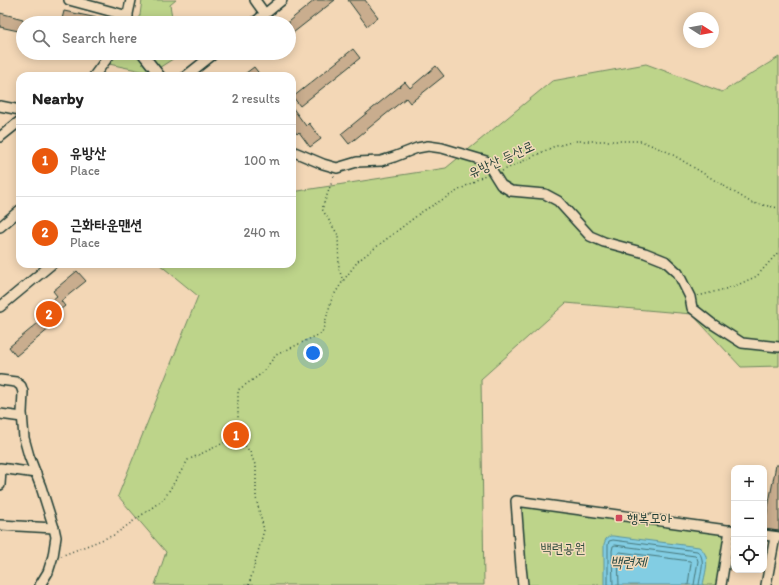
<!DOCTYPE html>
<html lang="en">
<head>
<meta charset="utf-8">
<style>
	body { margin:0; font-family:Itim,"Poor Story",sans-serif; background:#f6f6f6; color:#222 }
	.controls { position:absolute; right:12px; bottom:12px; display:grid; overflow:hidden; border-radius:8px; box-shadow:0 2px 10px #0003 }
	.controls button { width:36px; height:36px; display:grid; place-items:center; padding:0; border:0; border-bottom:1px solid #e0e0e0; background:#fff; color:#222; font:20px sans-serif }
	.compass { position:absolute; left:683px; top:12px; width:36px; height:36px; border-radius:50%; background:#fff; box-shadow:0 2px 10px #0003; rotate:101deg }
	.you { position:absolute; left:313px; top:353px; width:14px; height:14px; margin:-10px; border:3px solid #fff; border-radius:50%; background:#1a73e8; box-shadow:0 0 0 6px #1a73e833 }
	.badge { display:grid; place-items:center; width:26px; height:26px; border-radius:50%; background:#ea580c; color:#fff; font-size:13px; font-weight:700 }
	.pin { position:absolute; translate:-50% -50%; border:2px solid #fff; box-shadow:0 1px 4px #0006 }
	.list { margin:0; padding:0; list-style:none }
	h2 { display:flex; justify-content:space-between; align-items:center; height:52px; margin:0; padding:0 16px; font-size:17px }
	h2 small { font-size:13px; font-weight:400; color:#767676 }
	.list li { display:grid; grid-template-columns:26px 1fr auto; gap:12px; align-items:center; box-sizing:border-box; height:72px; padding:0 16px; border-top:1px solid #e0e0e0 }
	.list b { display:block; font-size:15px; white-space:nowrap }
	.list p { margin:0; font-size:13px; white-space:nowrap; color:#767676 }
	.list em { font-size:13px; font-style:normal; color:#767676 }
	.icon { flex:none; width:22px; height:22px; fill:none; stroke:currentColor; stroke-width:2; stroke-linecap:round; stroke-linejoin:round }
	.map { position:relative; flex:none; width:779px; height:585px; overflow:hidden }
	.search { position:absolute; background:#fff; box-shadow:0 2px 10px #0003; left:16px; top:16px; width:280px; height:44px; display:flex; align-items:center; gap:10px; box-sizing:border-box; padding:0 14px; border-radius:22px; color:#767676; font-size:15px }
	.panel { position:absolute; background:#fff; box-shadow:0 2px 10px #0003; left:16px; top:72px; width:280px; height:196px; border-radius:12px }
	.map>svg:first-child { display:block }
</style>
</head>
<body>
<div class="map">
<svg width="779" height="585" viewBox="0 0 779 585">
	<rect width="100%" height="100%" fill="#f3d7b6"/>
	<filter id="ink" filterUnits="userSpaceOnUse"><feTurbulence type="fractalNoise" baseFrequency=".025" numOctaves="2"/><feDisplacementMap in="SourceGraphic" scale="8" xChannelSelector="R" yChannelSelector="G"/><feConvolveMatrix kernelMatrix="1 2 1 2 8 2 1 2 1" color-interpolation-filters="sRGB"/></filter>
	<g filter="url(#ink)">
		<g fill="#bdd48a" stroke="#6e885f">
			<polygon points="142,0 176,0 170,5 173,23 135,23 140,15"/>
			<polygon points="116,53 178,53 179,55 151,73 109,64"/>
			<polygon points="779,57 779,366 741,367 692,314 566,303 481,379 484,585 155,585 166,552 118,496 198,296 159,264 292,264 292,192 446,168 552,81 646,64 722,92"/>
			<polygon points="521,505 726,534 717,585 527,585"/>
		</g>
		<path fill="#82cde3" stroke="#5a939d" d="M 610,536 L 613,536 L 699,547 C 712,556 705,572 703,585 L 604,585 L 604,544 L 606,539 Z"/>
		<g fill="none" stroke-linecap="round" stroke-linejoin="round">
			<g stroke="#47777a" stroke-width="1">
				<path d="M 608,585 L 608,545 L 609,541 L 613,540 L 697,551 C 707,558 700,575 699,585"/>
				<polyline points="613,585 612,551 613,546 615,545 695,556 697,558 698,561 694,585"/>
				<polyline points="619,585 618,553 620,552 690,561 691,563 688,585"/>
			</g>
		</g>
		<g fill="#c9ad8e" stroke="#1f3d34">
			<polygon points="315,0 335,0 289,36 289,21"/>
			<polygon points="348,0 365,0 378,17 367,26"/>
			<polygon points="64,11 107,20 107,23 61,23"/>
			<polygon points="0,13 23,19 23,32 0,27"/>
			<polygon points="353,49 360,58 300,106 293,97"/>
			<polygon points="436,66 444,76 410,103 406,98 349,144 341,134 405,82 410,88"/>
			<polygon points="254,67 261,76 242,76"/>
			<polygon points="292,107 306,126 309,123 321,139 310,147 299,132 297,134 292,128"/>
			<polygon points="77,271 86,281 61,301 65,306 47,320 39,310 57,296 53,291"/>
			<polygon points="43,319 50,328 16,356 9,347"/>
			<polygon points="776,465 779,465 779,531 764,529"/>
		</g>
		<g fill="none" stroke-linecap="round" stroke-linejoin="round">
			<defs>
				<g id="minor">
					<polyline points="69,0 128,16"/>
					<polyline points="255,0 265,14"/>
					<polyline points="126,23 131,0"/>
					<polyline points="254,23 282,0"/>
					<polyline points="142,53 160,76"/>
					<polyline points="94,76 111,53"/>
					<polyline points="186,76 215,53"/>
					<polyline points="0,106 20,110"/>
					<polyline points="0,137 20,121"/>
					<polyline points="292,151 323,164 337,168 357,162 381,161 394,157 417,148 428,146 442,148 486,161 501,185 511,191 545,194 558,201 590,236 604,242 645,253 665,261 678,273 690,297 692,308 711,323 742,343 779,347"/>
					<polyline points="0,227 20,210"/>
					<polyline points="0,307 52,264"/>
					<polyline points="0,380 16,382 21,386 23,392 22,413 24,438 29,456 41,487 54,528 56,537 53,556 48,572 40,585"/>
					<polyline points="0,414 22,417"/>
					<polyline points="0,468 36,473"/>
					<polyline points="0,485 1,469"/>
					<polyline points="0,525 54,528"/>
					<polyline points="764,535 779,537"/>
					<polyline points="523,585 521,567 516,501 734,531"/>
					<polyline points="721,585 730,530"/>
					<polyline points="766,585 775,537"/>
				</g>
			</defs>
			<use href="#minor" stroke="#1f3d34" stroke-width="12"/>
			<g stroke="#1f3d34" stroke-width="1.5" stroke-dasharray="1 3" stroke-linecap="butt">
				<polyline points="502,171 553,147 575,141 641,141 670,153 752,203 779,208"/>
				<polyline points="334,176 322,209 338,235 339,269 343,281"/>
				<polyline points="698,296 733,287 757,276 779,251"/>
				<polyline points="61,556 114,535 164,499 188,460 238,436"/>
				<polyline points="249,585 264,530 256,498 256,467 250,452 238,436 238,390 261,374 276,355 322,333 332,298 343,281 358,261 423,211 485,175"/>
			</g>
			<use href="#minor" stroke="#f2daba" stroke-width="9"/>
		</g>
	</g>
	<rect fill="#d1495b" stroke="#f2daba" stroke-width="1.5" x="615" y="514" width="8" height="8" rx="2"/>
	<g text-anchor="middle" stroke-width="3" stroke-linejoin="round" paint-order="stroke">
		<g font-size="14" fill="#1f3d34" stroke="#f2daba">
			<text transform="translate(501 159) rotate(-24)" y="5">유방산 등산로</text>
		</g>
		<g font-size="14" fill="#1f3d34" stroke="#f2daba" text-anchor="start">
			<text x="627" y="523">행복모아</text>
		</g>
		<g font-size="14" fill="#2f4c3d" stroke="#f2daba">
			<text x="563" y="553">백련공원</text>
		</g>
		<g font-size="15" font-style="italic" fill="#294b46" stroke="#f2daba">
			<text x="628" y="567">백련제</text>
		</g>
	</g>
</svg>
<div class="controls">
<button>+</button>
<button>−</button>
<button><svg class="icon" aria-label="locate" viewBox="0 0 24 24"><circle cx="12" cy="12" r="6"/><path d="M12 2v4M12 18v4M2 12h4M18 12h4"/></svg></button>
</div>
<svg class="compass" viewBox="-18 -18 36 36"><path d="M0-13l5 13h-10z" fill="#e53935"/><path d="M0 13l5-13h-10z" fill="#767676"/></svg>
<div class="you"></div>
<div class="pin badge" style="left:236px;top:435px">1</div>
<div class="pin badge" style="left:49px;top:314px">2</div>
<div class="search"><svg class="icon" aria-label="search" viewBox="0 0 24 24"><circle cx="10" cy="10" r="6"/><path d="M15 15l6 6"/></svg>Search here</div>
<section class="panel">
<h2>Nearby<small>2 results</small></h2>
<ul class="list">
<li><span class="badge">1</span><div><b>유방산</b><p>Place</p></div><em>100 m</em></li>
<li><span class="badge">2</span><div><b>근화타운맨션</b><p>Place</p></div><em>240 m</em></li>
</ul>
</section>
</div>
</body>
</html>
